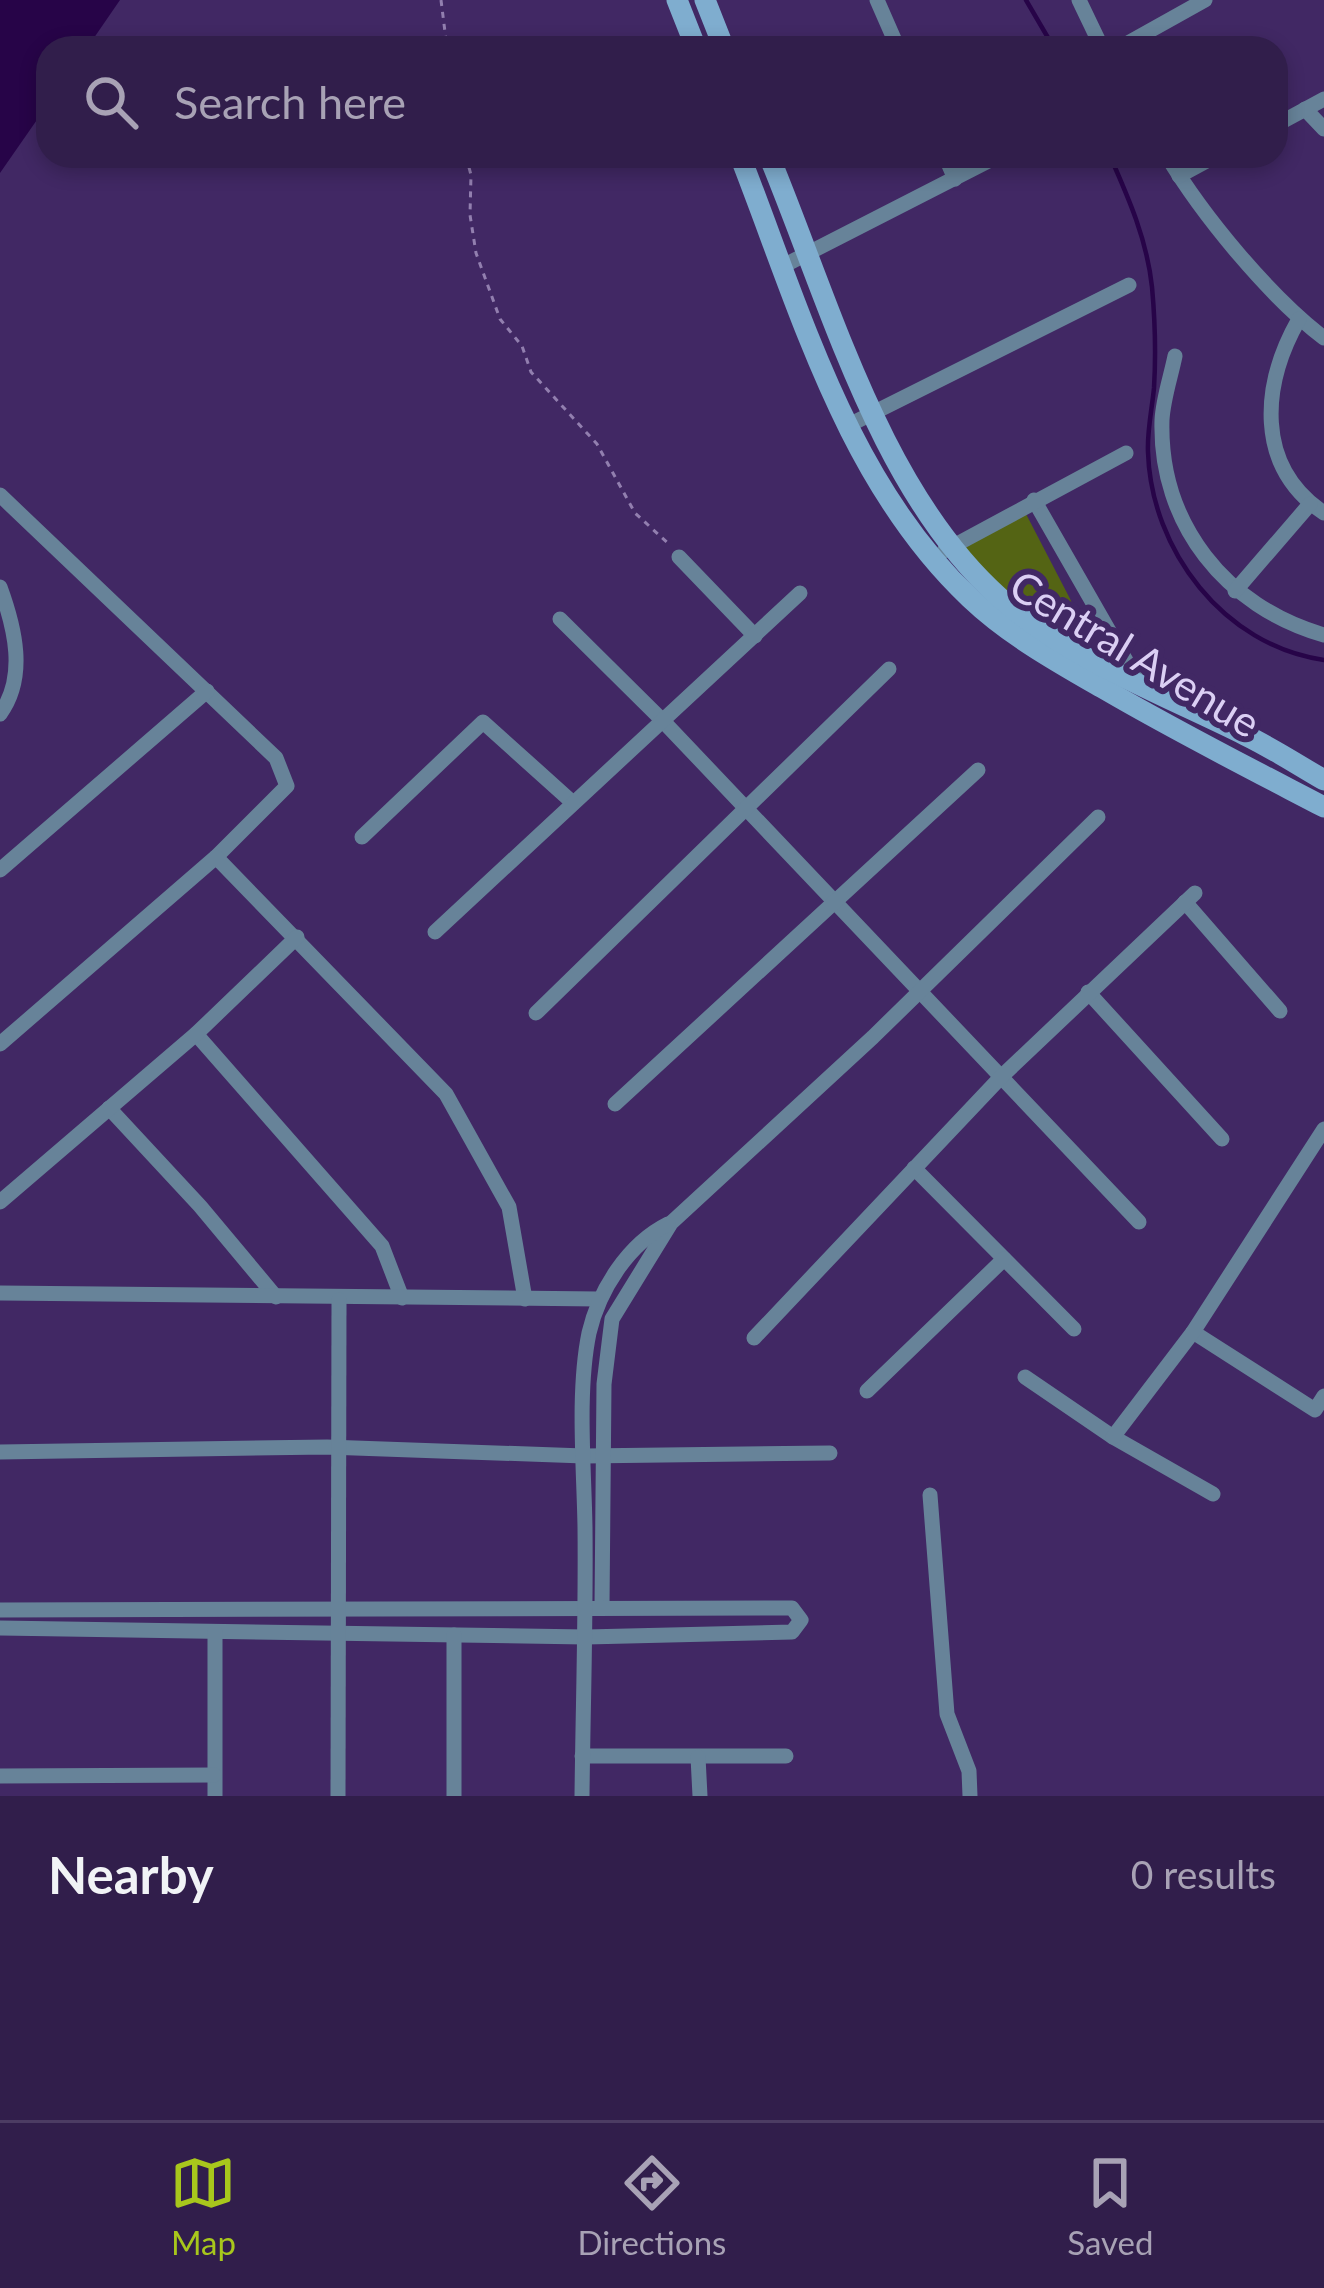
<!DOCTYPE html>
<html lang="en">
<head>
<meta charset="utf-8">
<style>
	body { margin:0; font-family:Lato,sans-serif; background:#3d2b55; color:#f1f3f6 }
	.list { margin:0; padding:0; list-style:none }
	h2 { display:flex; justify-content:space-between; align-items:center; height:156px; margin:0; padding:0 48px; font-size:51px }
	h2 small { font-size:39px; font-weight:400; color:#a8a2b5 }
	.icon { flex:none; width:66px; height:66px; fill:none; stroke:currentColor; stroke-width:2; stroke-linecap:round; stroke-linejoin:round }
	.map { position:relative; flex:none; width:1324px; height:1796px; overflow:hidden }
	.search { position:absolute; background:#311e4b; box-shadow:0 6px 18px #0003; left:36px; right:36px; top:36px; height:132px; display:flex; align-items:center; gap:30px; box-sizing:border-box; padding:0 42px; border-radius:36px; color:#a8a2b5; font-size:45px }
	.sheet { height:324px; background:#311e4b }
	nav { display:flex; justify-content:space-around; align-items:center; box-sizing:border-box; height:168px; border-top:3px solid #4c3c63; background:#311e4b; font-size:33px; color:#a8a2b5 }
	nav a { display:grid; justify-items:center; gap:6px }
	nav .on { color:#a8c71c }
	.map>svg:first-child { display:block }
</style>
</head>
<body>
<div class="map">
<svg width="1324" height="1796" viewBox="0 0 1324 1796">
	<rect width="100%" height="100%" fill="#412864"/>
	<polygon fill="#546414" points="1025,512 1094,645 1003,588 960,547"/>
	<polygon fill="#270448" points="0,0 120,0 87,48 48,48 48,104 0,173"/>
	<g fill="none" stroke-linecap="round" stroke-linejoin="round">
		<g stroke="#270448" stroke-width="4.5">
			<polyline points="1026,0 1054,48"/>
			<path d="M 1110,156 C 1129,199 1147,240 1152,287 C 1155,320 1156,355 1154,388 C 1152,409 1147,431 1148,452 C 1151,550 1224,646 1324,660"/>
		</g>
		<g stroke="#927faf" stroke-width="3" stroke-dasharray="6 6" stroke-linecap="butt">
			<polyline points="441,0 447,48"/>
			<polyline points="466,156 471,175 470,215 476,253 500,319 522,346 531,372 597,444 635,513 671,546"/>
		</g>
		<g stroke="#678399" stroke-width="15">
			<polyline points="877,0 898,48"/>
			<polyline points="1079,0 1102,48"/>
			<polyline points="1119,48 1205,0"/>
			<polyline points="1305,109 1324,129"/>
			<polyline points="1276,125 1324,99"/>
			<polyline points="945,156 955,179"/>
			<path d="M 1167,156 C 1203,216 1269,296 1324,338"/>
			<polyline points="1179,176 1216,156"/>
			<polyline points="783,266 998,156"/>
			<path d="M 1299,319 C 1262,384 1254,466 1324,513"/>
			<path d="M 1175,356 C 1171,376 1163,399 1162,420 C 1159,524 1226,607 1324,635"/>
			<polyline points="847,426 1129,285"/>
			<polyline points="0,495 276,758 287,786 216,857"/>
			<polyline points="1034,500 1140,685"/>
			<polyline points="944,551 1126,453"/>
			<polyline points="679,557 755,636"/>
			<path d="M 0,587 C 15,628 27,677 0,714"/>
			<polyline points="1235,591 1310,504"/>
			<polyline points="560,619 662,720 1139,1222"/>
			<polyline points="362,837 483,722 572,802"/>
			<polyline points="0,870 207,691"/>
			<polyline points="1185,902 1280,1011"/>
			<polyline points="435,932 800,593"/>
			<polyline points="1088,992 1222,1139"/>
			<polyline points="536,1013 889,669"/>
			<polyline points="196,1034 382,1246 402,1298"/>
			<polyline points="0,1044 216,857 446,1094 509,1207 525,1299"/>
			<polyline points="615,1104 978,770"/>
			<polyline points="109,1108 200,1206 276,1297"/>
			<polyline points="914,1168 1074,1329"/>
			<polyline points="0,1202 196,1034 297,937"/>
			<polyline points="0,1293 599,1299"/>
			<polyline points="1193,1332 1315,1410 1324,1396"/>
			<polyline points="754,1338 1001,1077 1195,893"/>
			<polyline points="1025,1377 1113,1437 1213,1494"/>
			<polyline points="867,1391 1004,1259"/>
			<polyline points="1113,1437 1193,1332 1324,1129"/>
			<polyline points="0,1452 327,1447 584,1456 830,1453"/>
			<polyline points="930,1495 947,1714 969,1771 970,1796"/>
			<polyline points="602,1607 604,1384 612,1319 671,1223 873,1037 1098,817"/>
			<polyline points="0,1610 792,1608 801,1620 792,1632 586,1637 0,1628"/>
			<polyline points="215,1632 215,1796"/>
			<polyline points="454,1635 454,1796"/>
			<polyline points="582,1756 786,1756"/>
			<polyline points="698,1757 700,1796"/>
			<polyline points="0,1776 214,1775"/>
			<polyline points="338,1796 339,1300"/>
			<path d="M 582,1796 C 583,1706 586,1617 585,1527 C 584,1467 577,1392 589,1333 C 599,1290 628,1244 668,1224"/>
		</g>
		<g stroke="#7fadcf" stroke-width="21">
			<polyline points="677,0 696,48"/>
			<polyline points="705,0 724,48"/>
			<path d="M 740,156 C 800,309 847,482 970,598 C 1010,636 1059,663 1106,690 C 1178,732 1251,769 1324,807"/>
			<path d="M 769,156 C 829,300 880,491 999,597 C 1070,660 1161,693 1245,735 C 1272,748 1298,765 1324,780"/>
		</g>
	</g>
	<g text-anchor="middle" stroke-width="12" stroke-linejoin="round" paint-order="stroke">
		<g font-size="42" fill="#dbcff4" stroke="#412864">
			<text transform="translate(1135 654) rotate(31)" y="15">Central Avenue</text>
		</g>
	</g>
</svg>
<div class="search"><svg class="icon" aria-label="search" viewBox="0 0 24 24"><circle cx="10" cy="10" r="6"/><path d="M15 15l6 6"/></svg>Search here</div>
</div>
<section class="sheet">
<h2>Nearby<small>0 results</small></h2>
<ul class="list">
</ul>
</section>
<nav>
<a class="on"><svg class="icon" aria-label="map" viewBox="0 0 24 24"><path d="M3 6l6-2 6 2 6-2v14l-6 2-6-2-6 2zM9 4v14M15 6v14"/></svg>Map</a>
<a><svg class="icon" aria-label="directions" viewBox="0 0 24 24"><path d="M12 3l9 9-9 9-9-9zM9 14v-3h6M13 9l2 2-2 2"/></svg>Directions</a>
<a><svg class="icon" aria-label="saved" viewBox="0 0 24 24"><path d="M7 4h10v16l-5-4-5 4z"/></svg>Saved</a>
</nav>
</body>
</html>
